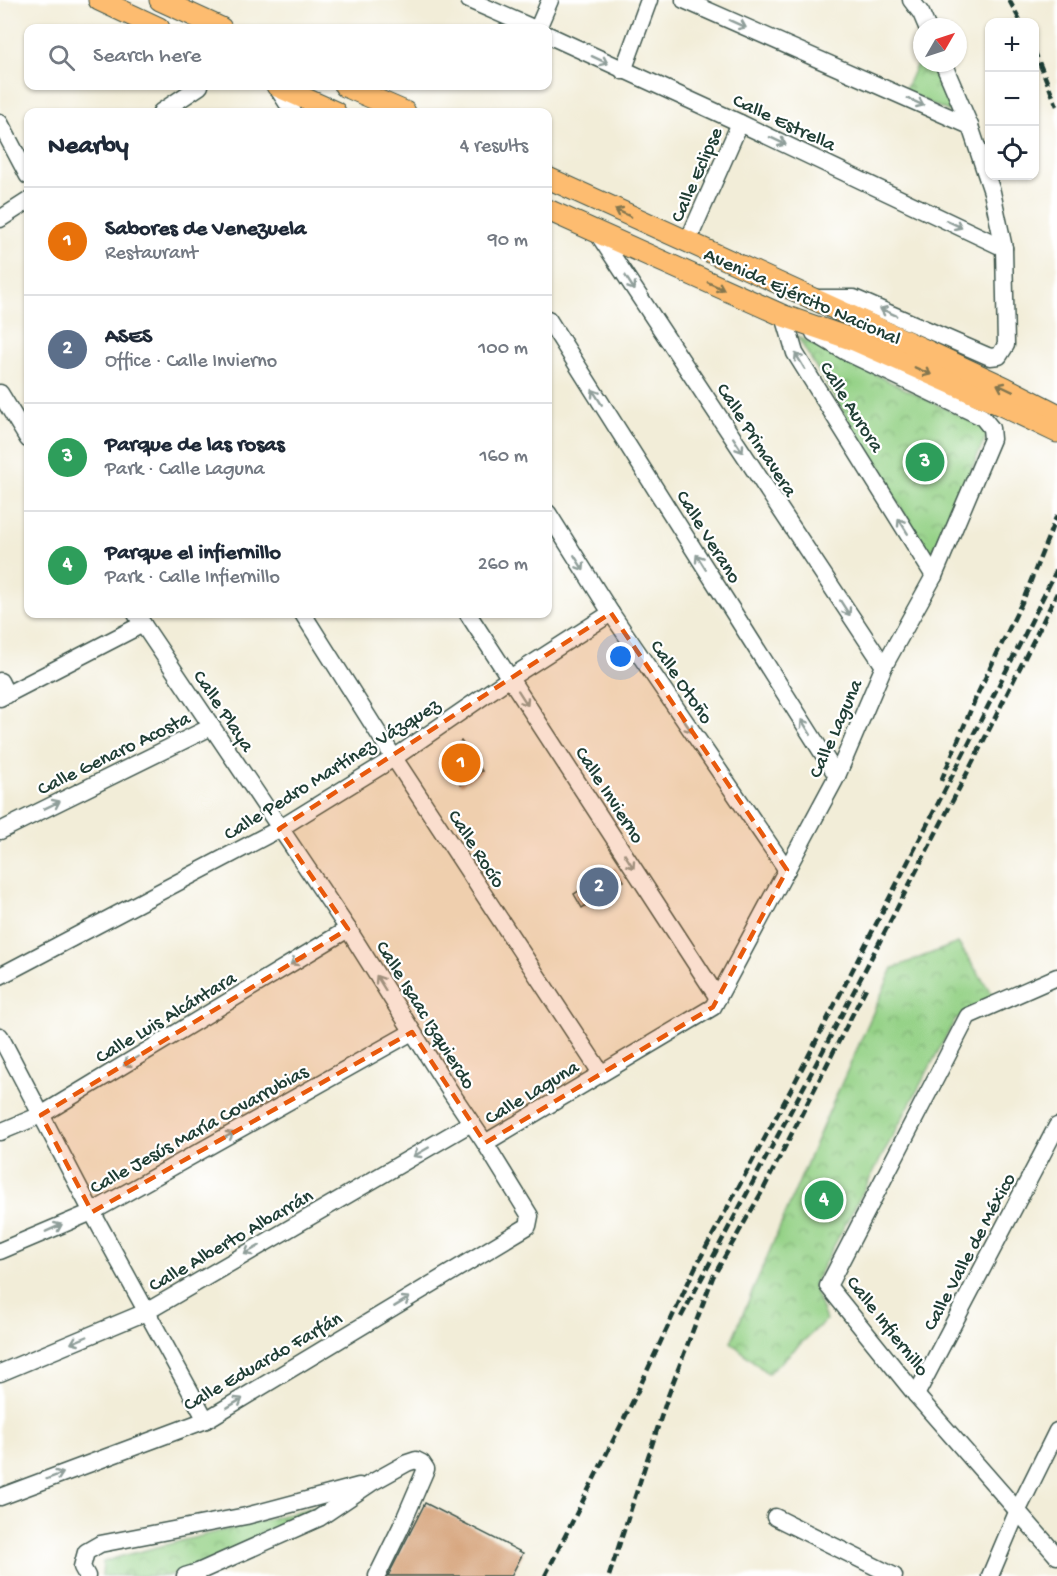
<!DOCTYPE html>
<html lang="en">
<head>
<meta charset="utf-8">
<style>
	body { margin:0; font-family:"Gochi Hand",sans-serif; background:#f6f6f7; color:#1f2937 }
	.controls { position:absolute; right:18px; top:18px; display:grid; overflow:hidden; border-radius:12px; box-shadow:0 2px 4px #0004 }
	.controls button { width:54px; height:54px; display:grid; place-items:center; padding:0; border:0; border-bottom:2px solid #e0e1e3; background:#fff; color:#1f2937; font:30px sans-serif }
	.compass { position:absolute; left:913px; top:18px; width:54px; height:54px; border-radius:50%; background:#fff; box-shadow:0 2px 4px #0004; rotate:51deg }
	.you { position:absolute; left:621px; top:657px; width:21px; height:21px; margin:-15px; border:4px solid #fff; border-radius:50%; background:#1a73e8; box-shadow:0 0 0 9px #1a73e833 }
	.badge { display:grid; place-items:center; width:39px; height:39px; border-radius:50%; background:#1a73e8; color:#fff; font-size:20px; font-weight:700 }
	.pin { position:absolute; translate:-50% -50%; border:3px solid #fff; box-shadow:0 2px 6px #0006 }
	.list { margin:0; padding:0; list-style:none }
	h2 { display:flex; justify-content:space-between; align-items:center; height:78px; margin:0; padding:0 24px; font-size:26px }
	h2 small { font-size:20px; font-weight:400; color:#747a83 }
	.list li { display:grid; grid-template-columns:39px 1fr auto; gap:18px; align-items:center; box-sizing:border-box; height:108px; padding:0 24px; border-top:2px solid #e0e1e3 }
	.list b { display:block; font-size:22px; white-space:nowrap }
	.list p { margin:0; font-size:20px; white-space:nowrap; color:#747a83 }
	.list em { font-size:20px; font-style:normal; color:#747a83 }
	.icon { flex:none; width:33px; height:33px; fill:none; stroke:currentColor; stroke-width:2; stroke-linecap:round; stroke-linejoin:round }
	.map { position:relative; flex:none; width:1057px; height:1576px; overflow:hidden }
	.search { position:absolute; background:#fff; box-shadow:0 2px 4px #0004; left:24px; top:24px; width:528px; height:66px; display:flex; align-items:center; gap:15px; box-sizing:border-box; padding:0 21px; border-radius:12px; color:#747a83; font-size:22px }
	.panel { position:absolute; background:#fff; box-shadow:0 2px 4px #0004; left:24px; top:108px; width:528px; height:510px; border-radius:12px }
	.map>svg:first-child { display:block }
</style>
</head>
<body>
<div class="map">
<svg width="1057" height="1576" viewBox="0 0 1057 1576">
	<defs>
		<pattern id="park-crowns" width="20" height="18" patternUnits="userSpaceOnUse" patternTransform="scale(1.5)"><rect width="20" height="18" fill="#95d287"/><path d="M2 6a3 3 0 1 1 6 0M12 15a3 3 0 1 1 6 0" fill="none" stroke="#79ac6f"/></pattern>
	</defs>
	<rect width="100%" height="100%" fill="#fff"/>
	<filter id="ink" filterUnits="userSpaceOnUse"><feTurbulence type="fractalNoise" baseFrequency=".0167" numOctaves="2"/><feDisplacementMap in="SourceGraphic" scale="12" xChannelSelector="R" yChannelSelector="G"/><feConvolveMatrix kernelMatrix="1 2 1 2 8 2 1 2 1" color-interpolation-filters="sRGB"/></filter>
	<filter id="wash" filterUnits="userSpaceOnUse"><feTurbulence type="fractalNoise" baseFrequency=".008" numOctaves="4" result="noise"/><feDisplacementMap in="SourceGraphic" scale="24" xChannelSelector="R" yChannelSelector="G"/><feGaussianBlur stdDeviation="1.35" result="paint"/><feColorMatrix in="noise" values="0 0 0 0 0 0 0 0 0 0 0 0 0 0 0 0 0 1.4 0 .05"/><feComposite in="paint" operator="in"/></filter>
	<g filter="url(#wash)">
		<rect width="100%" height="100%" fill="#f2edd8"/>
		<g fill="url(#park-crowns)" stroke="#5a885e" stroke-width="1.5">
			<polygon points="922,53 922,63 931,63 957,115 904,92"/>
			<polygon points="797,336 989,430 932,559"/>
			<polygon points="958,943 994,997 955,1020 813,1285 826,1320 768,1374 731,1342 827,1116 893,968"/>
			<polygon points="331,1503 315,1513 197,1567 167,1576 102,1576 103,1562 122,1556"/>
		</g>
		<g id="blocks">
			<g fill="#d0986b">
				<polygon points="461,741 482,771 461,785 441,755"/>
				<polygon points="615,867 624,881 582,908 574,894"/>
				<polygon points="425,1503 523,1553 511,1576 388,1576"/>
			</g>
		</g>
	</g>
	<g filter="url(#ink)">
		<use href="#blocks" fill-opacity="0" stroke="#3f574d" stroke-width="1.5"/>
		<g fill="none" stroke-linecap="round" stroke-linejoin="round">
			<defs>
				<g id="minor">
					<polyline points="469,0 533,28"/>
					<polyline points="684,0 970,126"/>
					<polyline points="911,0 921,13 927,27"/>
					<polyline points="538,28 550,0"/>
					<polyline points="548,35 740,123 1004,248"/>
					<polyline points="623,71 649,0"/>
					<polyline points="276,86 293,112"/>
					<polyline points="161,112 200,86"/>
					<polyline points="0,123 28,176"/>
					<polyline points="0,219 28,201"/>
					<polyline points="598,234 884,666"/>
					<polyline points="687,243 740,123"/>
					<polyline points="814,298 854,298 990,357 999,356 1006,345 1004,248 992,192 970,126 943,63"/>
					<polyline points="784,316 795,353 934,576"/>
					<polyline points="548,319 837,776"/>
					<polyline points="0,393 28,439"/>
					<polyline points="548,513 611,613 787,870"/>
					<polyline points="303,614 394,758 601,1073"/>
					<polyline points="468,614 718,998"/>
					<polyline points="0,681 7,695"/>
					<polyline points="0,698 143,624"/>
					<polyline points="0,831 211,727"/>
					<polyline points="0,976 279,829 394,758 510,678 611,613"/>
					<polyline points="1057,977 968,1016 828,1286 916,1395 1057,1556"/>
					<polyline points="0,1036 92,1212 206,1420"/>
					<polyline points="0,1132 41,1115 348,929"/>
					<polyline points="485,1143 713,1007 837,776 884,666 934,576 992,439 991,428 982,417 846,352 814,333"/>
					<polyline points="0,1251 92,1212 412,1032"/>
					<polyline points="0,1373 146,1312 471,1123"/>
					<polyline points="916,1395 1057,1126"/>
					<polyline points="0,1497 206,1420 528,1226 530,1216 485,1143 450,1091 348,929 136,614"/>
					<polyline points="775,1517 894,1576"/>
					<polyline points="87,1576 82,1567 86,1552 100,1544 246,1516 359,1486"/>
					<polyline points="185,1576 198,1572 319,1518 371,1483 407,1463 416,1460 422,1463 426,1469 401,1527 377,1576"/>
					<polyline points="990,1576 1018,1510 1057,1431"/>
				</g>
				<g id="major">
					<polyline points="99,0 159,28"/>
					<polyline points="160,0 221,28"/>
					<polyline points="277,86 335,112"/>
					<polyline points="345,86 405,112"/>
					<polyline points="548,178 908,342 1006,388 1057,414"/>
					<polyline points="548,210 784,316 854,340 1003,406 1057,432"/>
				</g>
			</defs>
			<use href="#minor" stroke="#3f574d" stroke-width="19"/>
			<use href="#major" stroke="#3f574d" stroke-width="23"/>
			<use href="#minor" stroke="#fff" stroke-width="16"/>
			<use href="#major" stroke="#fdbc6f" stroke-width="21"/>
			<g stroke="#1f3d34" stroke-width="4.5" stroke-dasharray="9 4.5" stroke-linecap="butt">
				<polyline points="1009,0 1021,22"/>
				<polyline points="1034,50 1057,106"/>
				<polyline points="941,781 977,695 1024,598 1057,515"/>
				<polyline points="681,1317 825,1047 978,752 1057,593"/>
				<polyline points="545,1576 634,1399 695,1268 796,1080 1025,634 1057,569"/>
				<polyline points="609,1576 668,1396 713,1277 763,1190 866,988"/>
			</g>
		</g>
		<defs><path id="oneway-shaft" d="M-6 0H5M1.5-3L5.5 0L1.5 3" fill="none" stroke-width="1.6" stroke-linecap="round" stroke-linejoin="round" transform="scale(1.5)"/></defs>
		<g stroke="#8f9e9a">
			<use href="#oneway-shaft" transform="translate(738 24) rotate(24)"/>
			<use href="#oneway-shaft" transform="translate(600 60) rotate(25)"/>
			<use href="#oneway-shaft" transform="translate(916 102) rotate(24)"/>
			<use href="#oneway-shaft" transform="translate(778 141) rotate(25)"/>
			<use href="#oneway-shaft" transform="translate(954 224) rotate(25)"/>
			<use href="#oneway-shaft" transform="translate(630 283) rotate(57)"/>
			<use href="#oneway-shaft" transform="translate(888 312) rotate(-156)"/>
			<use href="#oneway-shaft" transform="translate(800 361) rotate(-121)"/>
			<use href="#oneway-shaft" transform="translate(597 397) rotate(-122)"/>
			<use href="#oneway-shaft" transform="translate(738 445) rotate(57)"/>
			<use href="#oneway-shaft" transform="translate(903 526) rotate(-122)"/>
			<use href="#oneway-shaft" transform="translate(701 562) rotate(-122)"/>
			<use href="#oneway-shaft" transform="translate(579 563) rotate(58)"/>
			<use href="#oneway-shaft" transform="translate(845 608) rotate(57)"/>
			<use href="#oneway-shaft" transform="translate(523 698) rotate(57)"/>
			<use href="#oneway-shaft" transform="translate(687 725) rotate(56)"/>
			<use href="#oneway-shaft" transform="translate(806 727) rotate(-122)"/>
			<use href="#oneway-shaft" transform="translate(52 805) rotate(-26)"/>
			<use href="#oneway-shaft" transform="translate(629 861) rotate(57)"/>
			<use href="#oneway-shaft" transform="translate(298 960) rotate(149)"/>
			<use href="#oneway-shaft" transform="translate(381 983) rotate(-122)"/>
			<use href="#oneway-shaft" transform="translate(131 1061) rotate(149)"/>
			<use href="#oneway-shaft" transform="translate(226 1137) rotate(-29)"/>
			<use href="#oneway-shaft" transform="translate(421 1152) rotate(150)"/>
			<use href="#oneway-shaft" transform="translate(54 1228) rotate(-24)"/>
			<use href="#oneway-shaft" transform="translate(252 1250) rotate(150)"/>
			<use href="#oneway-shaft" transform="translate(402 1302) rotate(-31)"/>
			<use href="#oneway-shaft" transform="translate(79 1340) rotate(157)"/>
			<use href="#oneway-shaft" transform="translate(235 1403) rotate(-31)"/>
			<use href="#oneway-shaft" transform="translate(55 1476) rotate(-20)"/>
		</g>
		<g stroke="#83764f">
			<use href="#oneway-shaft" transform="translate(623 213) rotate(-155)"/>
			<use href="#oneway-shaft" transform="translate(716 286) rotate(24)"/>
			<use href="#oneway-shaft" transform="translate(923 371) rotate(24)"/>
			<use href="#oneway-shaft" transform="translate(1005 388) rotate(-154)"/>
		</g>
	</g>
	<path fill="#e8590c" fill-opacity="0.2" stroke="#e8590c" stroke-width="4.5" stroke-dasharray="12 8" stroke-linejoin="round" d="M 611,613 L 787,870 L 713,1007 L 485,1143 L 412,1032 L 92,1212 L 41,1115 L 348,929 L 279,829 Z"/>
	<g text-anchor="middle" stroke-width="4.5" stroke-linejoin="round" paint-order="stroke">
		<g font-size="20" fill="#1f3d34" stroke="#fff">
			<text transform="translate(785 121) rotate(25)" y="7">Calle Estrella</text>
			<text transform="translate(695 174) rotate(-66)" y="7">Calle Eclipse</text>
			<text transform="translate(803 295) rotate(24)" y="7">Avenida Ejército Nacional</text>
			<text transform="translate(853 406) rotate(58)" y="7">Calle Aurora</text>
			<text transform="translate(758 439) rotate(57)" y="7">Calle Primavera</text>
			<text transform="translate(710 536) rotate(58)" y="7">Calle Verano</text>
			<text transform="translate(683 681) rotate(56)" y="7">Calle Otoño</text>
			<text transform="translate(225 710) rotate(56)" y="7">Calle Playa</text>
			<text transform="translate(834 728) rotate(-66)" y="7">Calle Laguna</text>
			<text transform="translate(113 752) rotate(-26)" y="7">Calle Genaro Acosta</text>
			<text transform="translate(331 768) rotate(-32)" y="7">Calle Pedro Martínez Vázquez</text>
			<text transform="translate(611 794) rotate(57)" y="7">Calle Invierno</text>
			<text transform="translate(478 848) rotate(57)" y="7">Calle Rocío</text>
			<text transform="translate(427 1014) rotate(58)" y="7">Calle Isaac Izquierdo</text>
			<text transform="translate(165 1016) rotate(-31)" y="7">Calle Luis Alcántara</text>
			<text transform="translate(531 1091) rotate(-31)" y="7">Calle Laguna</text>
			<text transform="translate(198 1128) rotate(-29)" y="7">Calle Jesús María Covarrubias</text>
			<text transform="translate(230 1239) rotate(-30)" y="7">Calle Alberto Albarrán</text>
			<text transform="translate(968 1251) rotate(-62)" y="7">Calle Valle de México</text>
			<text transform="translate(889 1325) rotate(52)" y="7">Calle Infiernillo</text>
			<text transform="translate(262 1360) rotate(-30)" y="7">Calle Eduardo Farfán</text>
		</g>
	</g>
</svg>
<div class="controls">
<button>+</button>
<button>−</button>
<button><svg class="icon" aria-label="locate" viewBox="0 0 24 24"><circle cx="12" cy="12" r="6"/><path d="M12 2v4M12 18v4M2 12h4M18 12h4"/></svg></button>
</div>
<svg class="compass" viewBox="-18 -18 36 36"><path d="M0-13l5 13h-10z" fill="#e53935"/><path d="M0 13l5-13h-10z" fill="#747a83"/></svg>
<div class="you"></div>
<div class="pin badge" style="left:461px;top:763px;background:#e8710a">1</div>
<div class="pin badge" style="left:599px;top:887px;background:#5c6f8a">2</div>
<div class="pin badge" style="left:925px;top:462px;background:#2e9e5b">3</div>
<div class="pin badge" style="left:824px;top:1200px;background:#2e9e5b">4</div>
<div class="search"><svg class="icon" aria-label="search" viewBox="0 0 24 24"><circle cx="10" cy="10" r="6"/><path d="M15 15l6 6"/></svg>Search here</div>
<section class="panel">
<h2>Nearby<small>4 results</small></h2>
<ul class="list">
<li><span class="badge" style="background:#e8710a">1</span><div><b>Sabores de Venezuela</b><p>Restaurant</p></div><em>90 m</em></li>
<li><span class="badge" style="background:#5c6f8a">2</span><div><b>ASES</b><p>Office · Calle Invierno</p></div><em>100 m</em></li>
<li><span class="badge" style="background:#2e9e5b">3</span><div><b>Parque de las rosas</b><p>Park · Calle Laguna</p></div><em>160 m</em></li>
<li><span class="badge" style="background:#2e9e5b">4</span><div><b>Parque el infiernillo</b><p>Park · Calle Infiernillo</p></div><em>260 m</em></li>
</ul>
</section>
</div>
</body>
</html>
